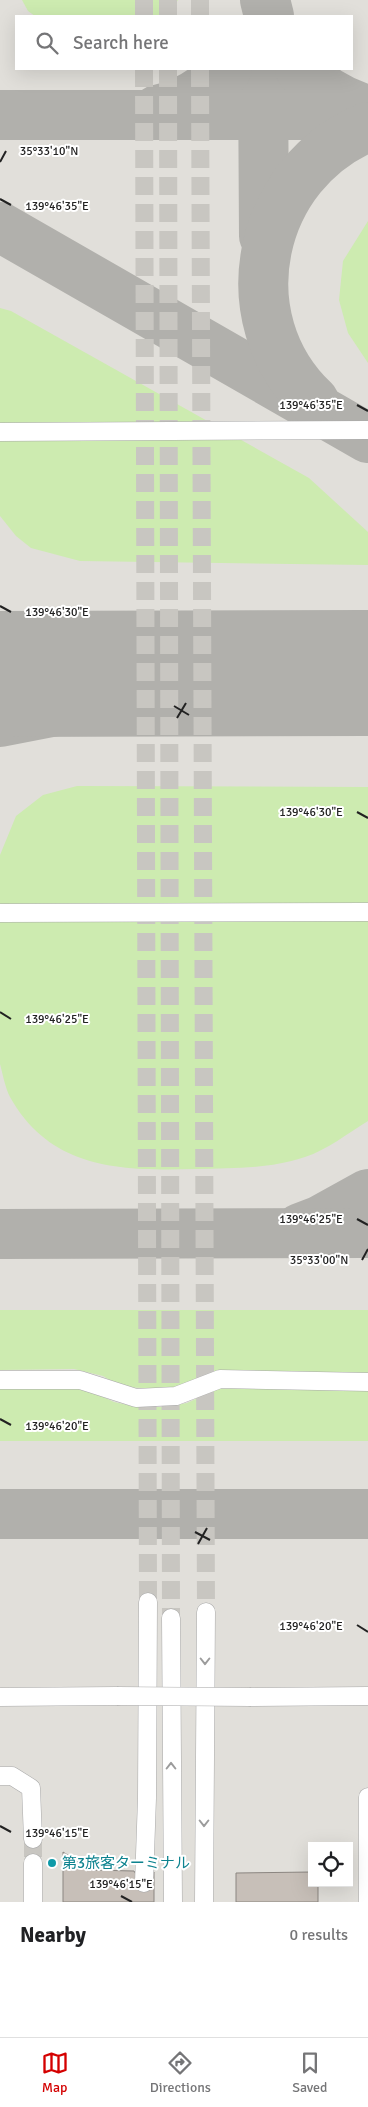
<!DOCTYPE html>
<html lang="en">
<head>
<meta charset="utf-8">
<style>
	body { margin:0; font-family:Signika,"Noto Sans JP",sans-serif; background:#f2f2f2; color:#202124 }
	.controls { position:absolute; right:15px; bottom:15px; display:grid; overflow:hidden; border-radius:0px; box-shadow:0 5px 20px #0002 }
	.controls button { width:45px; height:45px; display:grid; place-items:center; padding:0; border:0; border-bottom:1px solid #e0e0e0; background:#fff; color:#202124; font:25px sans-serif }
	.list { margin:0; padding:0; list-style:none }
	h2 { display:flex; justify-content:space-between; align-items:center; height:65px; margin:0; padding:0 20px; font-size:21px }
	h2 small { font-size:16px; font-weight:400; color:#757577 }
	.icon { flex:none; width:28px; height:28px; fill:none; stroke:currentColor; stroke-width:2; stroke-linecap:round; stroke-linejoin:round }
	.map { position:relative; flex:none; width:368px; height:1902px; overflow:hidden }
	.search { position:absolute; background:#fff; box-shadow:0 5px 20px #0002; left:15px; right:15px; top:15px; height:55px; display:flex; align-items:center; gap:12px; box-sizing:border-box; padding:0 18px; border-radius:0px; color:#757577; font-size:19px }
	.sheet { height:135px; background:#fff }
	nav { display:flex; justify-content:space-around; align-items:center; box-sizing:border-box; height:70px; border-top:1px solid #e0e0e0; background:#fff; font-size:14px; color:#757577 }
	nav a { display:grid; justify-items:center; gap:2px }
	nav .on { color:#d40000 }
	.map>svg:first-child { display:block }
</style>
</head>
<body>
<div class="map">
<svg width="368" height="1902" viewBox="0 0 368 1902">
	<rect width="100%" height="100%" fill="#f2efe9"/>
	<path fill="#e1dfda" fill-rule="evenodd" d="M 0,0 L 368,0 L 368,1902 L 0,1902 ZM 16,16 L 352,16 L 352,69 L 16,69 ZM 312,1846 L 349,1846 L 349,1883 L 312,1883 Z"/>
	<g fill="#cdebb0">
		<polygon points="22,0 178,0 167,16 35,16 28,11"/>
		<polygon points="368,221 368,363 348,333 339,300 343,261"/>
		<polygon points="0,308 11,311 309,478 368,532 368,565 80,561 31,548 16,536 0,516"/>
		<path d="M 77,786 L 368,787 L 368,1121 C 348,1133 327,1150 305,1157 C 269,1169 234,1168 196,1169 C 122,1171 51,1170 10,1097 C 5,1087 3,1075 0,1064 L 0,855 L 16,816 L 43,795 Z"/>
		<polygon points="0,1310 368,1310 368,1376 214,1371 205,1378 166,1389 121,1387 103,1376 74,1369 0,1370"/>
		<polygon points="224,1386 368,1388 368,1441 0,1441 0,1387 82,1387 114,1402 137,1407 164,1407 187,1403"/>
	</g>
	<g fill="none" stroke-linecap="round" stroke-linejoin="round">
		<g stroke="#b1b0ac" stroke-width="50">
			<polyline points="265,0 269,16"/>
			<polyline points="263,69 264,236"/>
			<path d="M 300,69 C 319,89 341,102 368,110"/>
			<path d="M 157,110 C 184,104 208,89 227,69"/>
			<polyline points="0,115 368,115"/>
			<polyline points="0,227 368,438"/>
			<path d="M 314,401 C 226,318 258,172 368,127"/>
			<polyline points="0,644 16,654 73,674"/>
			<polyline points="0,722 134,696 184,689 357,673"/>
			<polyline points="300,1228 321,1220 368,1194"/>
			<polyline points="0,1234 368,1233"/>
			<polyline points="0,1514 368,1514"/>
		</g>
		<polyline stroke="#b1b0ac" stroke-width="126" points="0,674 368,673"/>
	</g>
	<g fill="#c7bfb8" stroke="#8b8681">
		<polygon points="63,1852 91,1870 134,1871 138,1878 144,1880 149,1879 154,1872 154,1902 63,1902"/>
		<polygon points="312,1872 312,1883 318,1883 318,1902 236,1902 236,1873"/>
	</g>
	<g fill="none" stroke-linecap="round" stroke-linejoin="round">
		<g stroke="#c8c6c1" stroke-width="18" stroke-dasharray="18 9" stroke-linecap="butt">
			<polyline points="144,0 144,16"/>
			<polyline points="168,0 168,16"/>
			<polyline points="200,0 200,16"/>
			<polyline points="144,69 148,1602"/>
			<polyline points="168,69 171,1618"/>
			<polyline points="200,69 206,1612"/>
			<polyline points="33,1839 33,1863"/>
		</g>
		<defs>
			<g id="minor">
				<polyline points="0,432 368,430"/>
				<polyline points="0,913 368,912"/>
				<polyline points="0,1380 80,1380 136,1398 176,1396 220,1379 368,1382"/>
				<polyline points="171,1618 173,1902"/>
				<polyline points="0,1697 117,1696"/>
				<polyline points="251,1697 368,1696"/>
				<polyline points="0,1776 12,1776 31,1788 33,1839"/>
				<polyline points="144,1883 147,1798 148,1602"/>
				<polyline points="33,1902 33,1863"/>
				<polyline points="204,1902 206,1612"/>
				<polyline points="368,1902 368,1797"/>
			</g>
		</defs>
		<use href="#minor" stroke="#a9a9a9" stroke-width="19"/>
		<use href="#minor" stroke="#fff" stroke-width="18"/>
		<defs>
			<polyline id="minor-bridge" points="117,1696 251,1697"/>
		</defs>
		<use href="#minor-bridge" stroke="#a9a9a9" stroke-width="19" stroke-linecap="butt"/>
		<use href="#minor-bridge" stroke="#fff" stroke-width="18"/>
	</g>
	<defs><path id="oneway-chevron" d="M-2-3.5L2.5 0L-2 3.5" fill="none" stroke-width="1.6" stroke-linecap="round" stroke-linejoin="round" transform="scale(1.25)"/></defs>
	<g stroke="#9c9c9c">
		<use href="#oneway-chevron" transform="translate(205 1661) rotate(90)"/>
		<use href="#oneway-chevron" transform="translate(171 1766) rotate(-90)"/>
		<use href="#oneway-chevron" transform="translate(204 1823) rotate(90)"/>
	</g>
	<path fill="none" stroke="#222" stroke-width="2" d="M 0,162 L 6,151M 0,199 L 11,205M 357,405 L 368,411M 0,606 L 11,612M 174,706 L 189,715M 177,718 L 186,703M 357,812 L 368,818M 0,1012 L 11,1019M 357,1219 L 368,1225M 362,1260 L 368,1249M 0,1419 L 11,1425M 195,1532 L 210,1540M 198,1544 L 207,1528M 357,1625 L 368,1632M 0,1826 L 11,1832M 121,1896 L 132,1902"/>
	<circle fill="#0f9aa8" stroke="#fff" stroke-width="2" cx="52" cy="1863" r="5"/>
	<g text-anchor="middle" stroke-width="4" stroke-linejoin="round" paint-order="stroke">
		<g font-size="15" fill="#0d838f" stroke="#fff" text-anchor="start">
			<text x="62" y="1868">第3旅客ターミナル</text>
		</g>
	</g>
	<g font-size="12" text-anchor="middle" fill="#222" stroke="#fff" stroke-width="4" stroke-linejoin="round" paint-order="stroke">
		<text x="49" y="155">35°33'10"N</text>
		<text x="57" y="210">139°46'35"E</text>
		<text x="311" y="409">139°46'35"E</text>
		<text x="57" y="616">139°46'30"E</text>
		<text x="311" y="816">139°46'30"E</text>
		<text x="57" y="1023">139°46'25"E</text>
		<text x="311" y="1223">139°46'25"E</text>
		<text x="319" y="1264">35°33'00"N</text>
		<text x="57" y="1430">139°46'20"E</text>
		<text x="311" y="1630">139°46'20"E</text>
		<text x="57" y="1837">139°46'15"E</text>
		<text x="121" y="1888">139°46'15"E</text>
	</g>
</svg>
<div class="controls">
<button><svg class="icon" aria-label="locate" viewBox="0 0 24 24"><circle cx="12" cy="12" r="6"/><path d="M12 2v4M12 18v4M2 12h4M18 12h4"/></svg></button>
</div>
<div class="search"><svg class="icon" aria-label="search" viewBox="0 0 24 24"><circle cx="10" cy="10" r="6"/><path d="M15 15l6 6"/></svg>Search here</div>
</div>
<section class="sheet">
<h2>Nearby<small>0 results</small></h2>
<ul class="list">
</ul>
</section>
<nav>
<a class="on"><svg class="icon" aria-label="map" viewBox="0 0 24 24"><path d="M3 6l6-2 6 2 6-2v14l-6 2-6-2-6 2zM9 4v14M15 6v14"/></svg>Map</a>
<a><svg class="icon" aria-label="directions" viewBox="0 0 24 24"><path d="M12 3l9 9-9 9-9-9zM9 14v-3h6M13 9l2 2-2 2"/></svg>Directions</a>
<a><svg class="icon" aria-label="saved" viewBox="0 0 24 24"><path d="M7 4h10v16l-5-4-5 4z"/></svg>Saved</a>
</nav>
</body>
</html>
